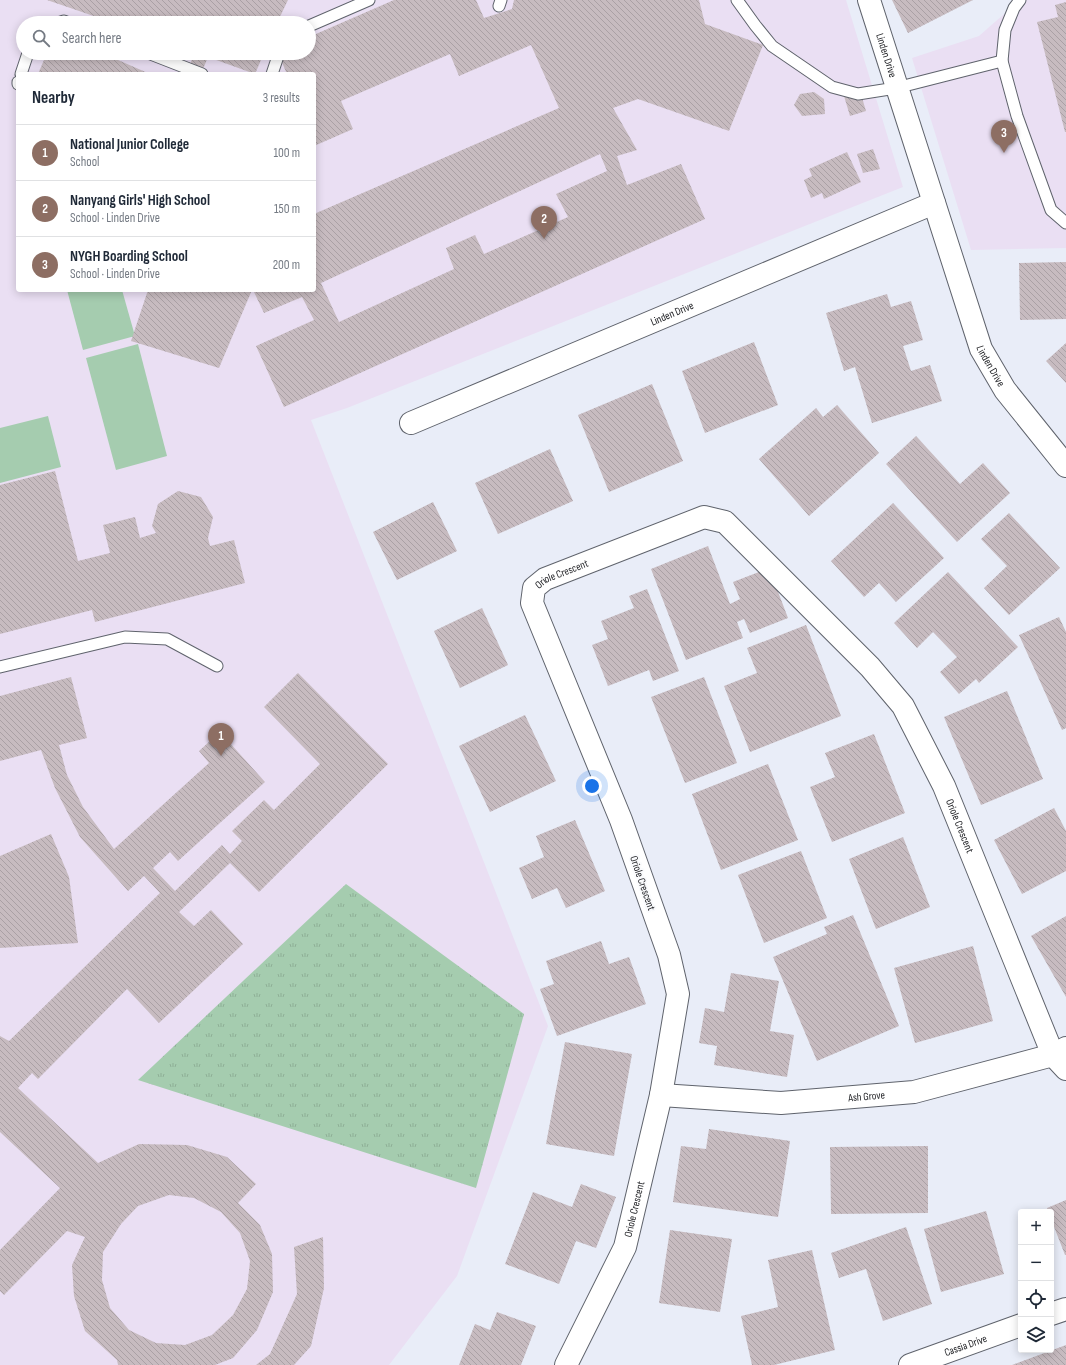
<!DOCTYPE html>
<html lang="en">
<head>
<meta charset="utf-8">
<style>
	body { margin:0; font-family:"Sofia Sans Condensed",sans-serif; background:#f6f6f7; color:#1f2937 }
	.controls { position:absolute; right:12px; bottom:12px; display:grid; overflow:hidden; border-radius:4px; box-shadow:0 2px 10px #0003 }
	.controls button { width:36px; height:36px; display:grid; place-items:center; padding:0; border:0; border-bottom:1px solid #e0e1e3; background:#fff; color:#1f2937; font:20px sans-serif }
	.you { position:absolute; left:592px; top:786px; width:14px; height:14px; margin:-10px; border:3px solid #fff; border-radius:50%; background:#1a73e8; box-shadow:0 0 0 6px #1a73e833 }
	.badge { display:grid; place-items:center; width:26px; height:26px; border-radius:50%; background:#ea580c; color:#fff; font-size:13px; font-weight:700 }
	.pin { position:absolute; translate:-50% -33px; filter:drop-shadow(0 1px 2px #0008) }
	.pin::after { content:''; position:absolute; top:21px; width:14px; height:12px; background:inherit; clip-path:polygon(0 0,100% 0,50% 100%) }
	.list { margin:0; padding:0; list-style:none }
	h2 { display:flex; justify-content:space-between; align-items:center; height:52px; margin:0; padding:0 16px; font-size:17px }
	h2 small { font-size:13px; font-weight:400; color:#747a83 }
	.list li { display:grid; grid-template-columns:26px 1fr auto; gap:12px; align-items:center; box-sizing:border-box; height:56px; padding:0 16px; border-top:1px solid #e0e1e3 }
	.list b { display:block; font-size:15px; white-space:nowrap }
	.list p { margin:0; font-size:13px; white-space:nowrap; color:#747a83 }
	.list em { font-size:13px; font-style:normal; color:#747a83 }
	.icon { flex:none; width:22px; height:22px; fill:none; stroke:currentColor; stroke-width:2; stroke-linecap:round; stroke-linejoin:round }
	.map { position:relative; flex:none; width:1066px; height:1365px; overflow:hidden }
	.search { position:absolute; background:#fff; box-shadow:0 2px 10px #0003; left:16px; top:16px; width:300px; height:44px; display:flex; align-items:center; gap:10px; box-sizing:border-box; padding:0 14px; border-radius:22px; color:#747a83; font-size:15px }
	.panel { position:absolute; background:#fff; box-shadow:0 2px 10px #0003; left:16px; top:72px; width:300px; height:220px; border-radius:4px }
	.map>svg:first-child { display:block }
</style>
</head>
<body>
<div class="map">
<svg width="1066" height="1365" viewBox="0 0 1066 1365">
	<defs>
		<pattern id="grass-tufts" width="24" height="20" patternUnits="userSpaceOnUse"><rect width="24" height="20" fill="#a5ccaf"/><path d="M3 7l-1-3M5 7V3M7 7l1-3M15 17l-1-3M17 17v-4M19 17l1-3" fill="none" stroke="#8eaf96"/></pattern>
		<pattern id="building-back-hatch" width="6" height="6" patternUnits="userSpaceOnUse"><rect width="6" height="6" fill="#c7bbc0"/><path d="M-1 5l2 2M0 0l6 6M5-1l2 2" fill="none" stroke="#aaa0a5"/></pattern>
	</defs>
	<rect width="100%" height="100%" fill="#e9edf8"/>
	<g fill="#eadff3" fill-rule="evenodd">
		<path d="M 0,0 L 846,0 L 903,187 L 347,408 L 311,420 L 548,1026 L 457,1276 L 389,1365 L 0,1365 ZM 23,23 L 309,23 L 309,53 L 23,53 ZM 18,74 L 314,74 L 314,290 L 18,290 Z"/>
		<polygon points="1020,0 1066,0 1066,248 971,250 912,58 979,36"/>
	</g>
	<polygon fill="url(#grass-tufts)" points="346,884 524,1014 476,1188 138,1080"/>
	<g fill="#a5ccaf">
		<polygon points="67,290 122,290 135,336 83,350"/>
		<polygon points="138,344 167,456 116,470 86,358"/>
		<polygon points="48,416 61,467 0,483 0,428"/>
	</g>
	<g fill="url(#building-back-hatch)" fill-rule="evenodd">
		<polygon points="47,0 288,0 277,23 114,23"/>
		<path d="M 394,0 L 476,0 L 484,18 L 512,9 L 514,0 L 699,0 L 705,24 L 763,45 L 729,131 L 638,99 L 613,108 L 637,150 L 617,156 L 627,185 L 681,164 L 705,219 L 284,407 L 256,346 L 314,320 L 302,297 L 264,313 L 253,290 L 314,290 L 314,214 L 559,108 L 531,45 L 459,76 L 450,54 L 341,101 L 353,129 L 314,146 L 314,74 L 287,74 L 278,53 L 309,53 L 309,37 ZM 600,154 L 607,171 L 556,194 L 568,217 L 484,254 L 475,235 L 446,248 L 454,269 L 339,322 L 321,283 Z"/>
		<polygon points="892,0 973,0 908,33"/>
		<polygon points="1066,2 1066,132 1065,132 1037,22 1058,17 1055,5"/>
		<polygon points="47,53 102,53 150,74 38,74"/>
		<polygon points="194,53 264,53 255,74 208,57 201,74 187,74"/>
		<polygon points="860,91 866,111 850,116 844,96"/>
		<polygon points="814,92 824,99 825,114 802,116 794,105 800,94"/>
		<polygon points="873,149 880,169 863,173 857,154"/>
		<polygon points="847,152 861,182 824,199 822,193 811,198 804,180 812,176 809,169"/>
		<polygon points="1066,262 1066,319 1020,320 1019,263"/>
		<polygon points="148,290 252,290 219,368 131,341"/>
		<polygon points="887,294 891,307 911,301 923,340 903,346 911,371 930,365 942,401 872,423 855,367 844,371 826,313"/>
		<polygon points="754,342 778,405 705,433 682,371"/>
		<polygon points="1066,343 1066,383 1046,361"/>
		<polygon points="652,384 683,461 609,492 578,415"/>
		<polygon points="837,405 879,453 809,516 759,459 816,408 823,417"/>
		<polygon points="916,436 960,484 983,463 1010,493 957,542 886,464"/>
		<polygon points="550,449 573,501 498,534 475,483"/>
		<polygon points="55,471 78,561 110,553 103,525 135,517 140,538 156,533 152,526 158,504 178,491 201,497 213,517 208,538 210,546 234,540 245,583 95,622 92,610 0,634 0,485"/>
		<polygon points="433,502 457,551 397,580 373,532"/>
		<polygon points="893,503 944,558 896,602 879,583 864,597 831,561"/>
		<polygon points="1009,513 1060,568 1009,615 984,588 1007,566 981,539"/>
		<polygon points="708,546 730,604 740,599 733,582 769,568 788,618 750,633 744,619 737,622 743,638 686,660 651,569"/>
		<polygon points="948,572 1018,647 979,683 976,679 959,694 940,672 957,657 933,632 917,648 894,623"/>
		<polygon points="647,589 679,671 653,681 649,670 608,686 592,645 608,639 601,621 634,608 629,596"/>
		<polygon points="482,608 508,665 460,688 434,631"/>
		<polygon points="1059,617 1066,632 1066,728 1062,730 1019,635"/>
		<polygon points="806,625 841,716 750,752 724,686 757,673 747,648"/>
		<path d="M 298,673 L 388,764 L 259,892 L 230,863 L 179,912 L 194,926 L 211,910 L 243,944 L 159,1023 L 127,989 L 38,1079 L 32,1073 L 18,1088 L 98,1163 L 139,1144 L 187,1145 L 227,1157 L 256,1184 L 238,1203 L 260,1225 L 272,1254 L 273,1292 L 257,1330 L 233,1358 L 215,1365 L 118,1365 L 117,1360 L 85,1331 L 74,1296 L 72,1265 L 85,1237 L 67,1231 L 4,1295 L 0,1291 L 0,1250 L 60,1188 L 0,1132 L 0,1036 L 9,1041 L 160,893 L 144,876 L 128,891 L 80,837 L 55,788 L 41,750 L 0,761 L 0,696 L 71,677 L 87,738 L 59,745 L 67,775 L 83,807 L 114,849 L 209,763 L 199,751 L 220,732 L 265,782 L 178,861 L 170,852 L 153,868 L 175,891 L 222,845 L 230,854 L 242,841 L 232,831 L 264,800 L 274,810 L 320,764 L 264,707 ZM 169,1195 L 194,1198 L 221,1212 L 240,1233 L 250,1261 L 247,1289 L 233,1315 L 212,1335 L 185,1345 L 156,1343 L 129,1330 L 110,1308 L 102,1280 L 103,1252 L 121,1224 L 138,1206 Z"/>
		<polygon points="704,677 737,763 685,783 651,697"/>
		<polygon points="1007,691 1043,779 981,805 944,717"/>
		<polygon points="525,715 556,781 490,812 459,746"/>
		<polygon points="874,734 905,813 832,842 810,787 835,777 825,753"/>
		<polygon points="768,764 798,840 721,870 692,794"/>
		<polygon points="1054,808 1066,831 1066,871 1022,894 994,840"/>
		<polygon points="575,820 605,891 566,908 557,888 532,899 519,868 544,857 536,836"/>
		<polygon points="51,834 69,877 78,943 0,948 0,856"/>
		<polygon points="903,837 930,907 876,929 849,859"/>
		<polygon points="801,851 827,918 764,943 738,875"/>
		<polygon points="853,915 899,1026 817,1061 773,957 827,934 824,927"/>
		<polygon points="1066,916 1066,997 1031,936"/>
		<polygon points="601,941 609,964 629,957 646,1004 557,1036 540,989 554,984 546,961"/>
		<polygon points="973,946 993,1021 915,1043 894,968"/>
		<polygon points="731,973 779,981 770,1031 794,1035 787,1077 714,1065 717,1046 699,1043 705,1008 724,1012"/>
		<polygon points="565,1042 632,1054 614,1156 546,1144"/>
		<polygon points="709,1129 790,1141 778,1217 673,1202 681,1146 706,1149"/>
		<polygon points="928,1146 928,1213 831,1214 830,1147"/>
		<polygon points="581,1184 616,1197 596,1248 576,1241 559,1284 505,1264 533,1192 572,1207"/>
		<polygon points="1066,1200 1066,1255 1065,1255 1051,1219 1051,1212 1048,1212 1047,1208"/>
		<polygon points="986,1211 1004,1274 941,1292 924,1229"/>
		<polygon points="906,1227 932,1304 883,1321 866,1269 839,1278 831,1253"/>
		<polygon points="670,1230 732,1239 720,1312 659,1303"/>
		<polygon points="323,1237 324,1288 311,1346 294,1365 256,1365 270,1354 297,1294 294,1247"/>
		<polygon points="812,1250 835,1350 774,1365 752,1365 741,1316 778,1307 768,1260"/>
		<polygon points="497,1312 536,1326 521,1365 459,1365 475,1324 490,1330"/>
		<polygon points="1066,1345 1066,1365 1012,1365"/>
	</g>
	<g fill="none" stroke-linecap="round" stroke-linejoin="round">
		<defs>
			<g id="lane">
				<polyline points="737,0 755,25 772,46 832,87 858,94 896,88 1002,61"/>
				<polyline points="1020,0 1014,8 1005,30 1002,61 1017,116 1051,210 1066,223"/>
				<polyline points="499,6 501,0"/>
				<polyline points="58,23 64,21 69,23"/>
				<polyline points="309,26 369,0"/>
				<polyline points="148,53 202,74"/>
				<polyline points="21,74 28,53"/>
				<polyline points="272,74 279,53"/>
				<polyline points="18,82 18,84"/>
				<polyline points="0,667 125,637 167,639 217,666"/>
			</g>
			<g id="street">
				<path id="s1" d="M 869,0 L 981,349 L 1005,390 L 1066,466"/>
				<path id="s2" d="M 411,423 L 934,203"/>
				<path id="s3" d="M 661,1095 L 781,1103 L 914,1092 L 1053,1055 L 1066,1048"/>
				<polyline points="1051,1314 1066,1309"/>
				<path id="s4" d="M 566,1365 L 625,1247 L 661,1095 L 678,994 L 669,955 L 621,820 L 532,603 L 534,588 L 545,579 L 704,517 L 725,522 L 870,667 L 903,706 L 944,786 L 1053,1055 L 1066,1069"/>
				<path id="s5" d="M 910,1365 L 1021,1325"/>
			</g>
		</defs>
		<use href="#lane" stroke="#5f636c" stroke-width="13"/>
		<use href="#street" stroke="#5f636c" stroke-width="24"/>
		<use href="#lane" stroke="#fff" stroke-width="11"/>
		<use href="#street" stroke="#fff" stroke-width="22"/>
	</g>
	<g text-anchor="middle" stroke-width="4" stroke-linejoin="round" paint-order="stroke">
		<g font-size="11" fill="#1d1e22" stroke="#fafbfd">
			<text dy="4" stroke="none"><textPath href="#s1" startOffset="58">Linden Drive</textPath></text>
			<text dy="4" stroke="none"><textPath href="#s2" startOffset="283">Linden Drive</textPath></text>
			<text dy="4" stroke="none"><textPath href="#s1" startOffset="386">Linden Drive</textPath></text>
			<text dy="4" stroke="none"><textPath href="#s4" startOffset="855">Oriole Crescent</textPath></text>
			<text dy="4" stroke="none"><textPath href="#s4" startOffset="1419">Oriole Crescent</textPath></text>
			<text transform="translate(643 883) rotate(71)" y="4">Oriole Crescent</text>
			<text dy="4" stroke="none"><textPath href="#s3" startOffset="206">Ash Grove</textPath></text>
			<text dy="4" stroke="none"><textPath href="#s4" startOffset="171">Oriole Crescent</textPath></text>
			<text dy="4" stroke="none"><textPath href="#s5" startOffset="59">Cassia Drive</textPath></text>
		</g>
	</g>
</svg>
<div class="controls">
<button>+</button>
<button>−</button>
<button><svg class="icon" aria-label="locate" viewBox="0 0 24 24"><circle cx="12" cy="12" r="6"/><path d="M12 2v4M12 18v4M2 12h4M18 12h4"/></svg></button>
<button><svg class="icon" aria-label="layers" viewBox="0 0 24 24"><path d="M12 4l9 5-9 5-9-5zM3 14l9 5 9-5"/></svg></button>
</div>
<div class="you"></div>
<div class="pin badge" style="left:221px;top:756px;background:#8d6e63">1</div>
<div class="pin badge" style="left:544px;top:239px;background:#8d6e63">2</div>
<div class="pin badge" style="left:1004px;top:153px;background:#8d6e63">3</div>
<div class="search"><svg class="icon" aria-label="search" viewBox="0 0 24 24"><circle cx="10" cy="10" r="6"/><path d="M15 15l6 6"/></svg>Search here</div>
<section class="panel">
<h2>Nearby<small>3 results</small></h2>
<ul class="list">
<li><span class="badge" style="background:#8d6e63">1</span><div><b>National Junior College</b><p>School</p></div><em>100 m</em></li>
<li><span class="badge" style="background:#8d6e63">2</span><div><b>Nanyang Girls' High School</b><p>School · Linden Drive</p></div><em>150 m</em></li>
<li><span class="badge" style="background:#8d6e63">3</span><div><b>NYGH Boarding School</b><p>School · Linden Drive</p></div><em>200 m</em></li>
</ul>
</section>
</div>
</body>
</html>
